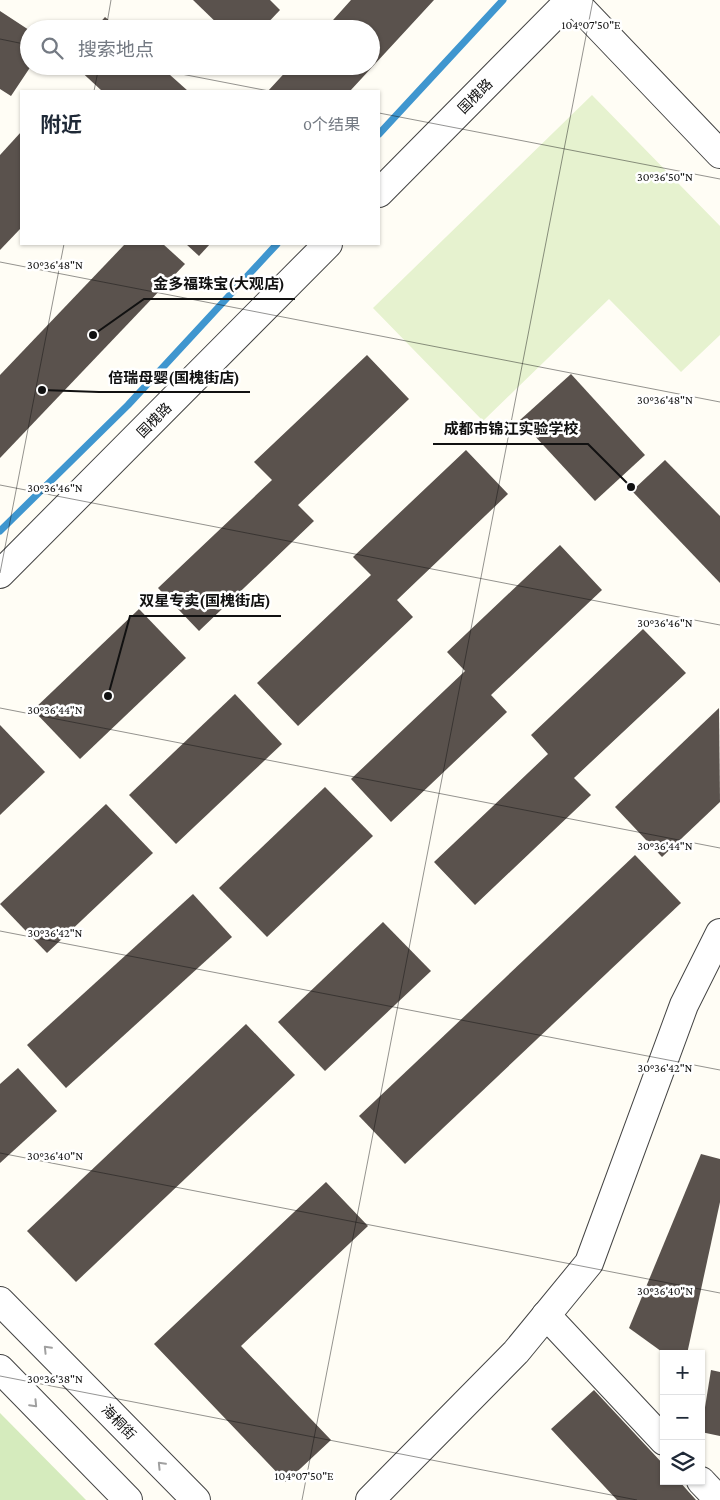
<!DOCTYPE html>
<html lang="zh">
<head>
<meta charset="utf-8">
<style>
	body { margin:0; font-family:"Crimson Pro","Noto Sans SC",serif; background:#f6f6f7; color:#1f2937 }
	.controls { position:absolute; right:15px; bottom:15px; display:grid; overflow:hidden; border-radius:0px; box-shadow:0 1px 4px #0004 }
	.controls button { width:45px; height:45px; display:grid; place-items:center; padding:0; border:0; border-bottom:1px solid #e0e1e3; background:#fff; color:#1f2937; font:25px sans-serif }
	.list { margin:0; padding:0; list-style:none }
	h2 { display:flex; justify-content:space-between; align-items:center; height:65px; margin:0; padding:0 20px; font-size:21px }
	h2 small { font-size:16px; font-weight:400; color:#747a83 }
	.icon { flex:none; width:28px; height:28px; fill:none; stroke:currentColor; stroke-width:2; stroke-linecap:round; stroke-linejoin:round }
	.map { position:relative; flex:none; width:720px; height:1500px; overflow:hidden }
	.search { position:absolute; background:#fff; box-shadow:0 1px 4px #0004; left:20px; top:20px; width:360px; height:55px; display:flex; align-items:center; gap:12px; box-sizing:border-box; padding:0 18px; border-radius:28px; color:#747a83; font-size:19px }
	.panel { position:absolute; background:#fff; box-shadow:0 1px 4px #0004; left:20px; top:90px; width:360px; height:155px; border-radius:0px }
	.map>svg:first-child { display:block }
</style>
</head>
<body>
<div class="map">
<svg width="720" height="1500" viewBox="0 0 720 1500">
	<rect width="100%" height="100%" fill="#fffdf5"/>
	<polygon fill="#d5ebbd" points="0,1413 86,1500 0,1500"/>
	<polygon fill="#e6f2cf" points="592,95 720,226 720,335 681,372 609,299 483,421 373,308"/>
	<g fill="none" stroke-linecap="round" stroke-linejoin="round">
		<g stroke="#3f96cf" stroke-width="7">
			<polyline points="379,134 503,0"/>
			<polyline points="0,531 128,405 277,244"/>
		</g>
	</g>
	<g fill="#5a524d">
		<polygon points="193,0 270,0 280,10 262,29 223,29"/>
		<polygon points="351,0 434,0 350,91 268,91 291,66 371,66 371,29 325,29"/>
		<polygon points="0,11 29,30 29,66 31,66 11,96 0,89"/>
		<polygon points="105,17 119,29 94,29"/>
		<polygon points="75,66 160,66 188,91 102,91"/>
		<polygon points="21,132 21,228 0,250 0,155"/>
		<polygon points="125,244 163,244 185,264 0,458 0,375"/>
		<polygon points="186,244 210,244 199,256"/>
		<polygon points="367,355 409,399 298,505 314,521 199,631 158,588 272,480 254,462"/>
		<polygon points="571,374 645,455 595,501 520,420"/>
		<polygon points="466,450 508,494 397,600 413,617 298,726 257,683 371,575 353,557"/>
		<polygon points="665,460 720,516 720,583 632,491"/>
		<polygon points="560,545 602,590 491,695 507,712 391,822 351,779 465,671 447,652"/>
		<polygon points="139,609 186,658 80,759 33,710"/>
		<polygon points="643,629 686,673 574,778 591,795 475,905 434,862 548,754 531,735"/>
		<polygon points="235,694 282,744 176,844 129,795"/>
		<polygon points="719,708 720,802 662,857 615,807"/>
		<polygon points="0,725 45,772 0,815"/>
		<polygon points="325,787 373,836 267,937 219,888"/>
		<polygon points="106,804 153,853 47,953 0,904"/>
		<polygon points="635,855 681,903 405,1164 359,1116"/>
		<polygon points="193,894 232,937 66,1088 27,1045"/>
		<polygon points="383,922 431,971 325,1071 278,1022"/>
		<polygon points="246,1024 295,1075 76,1282 27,1231"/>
		<polygon points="18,1068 57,1111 0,1163 0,1084"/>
		<polygon points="701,1154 720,1159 720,1202 687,1354 665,1354 629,1328"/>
		<polygon points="326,1182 368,1226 241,1346 331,1440 286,1482 154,1344"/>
		<polygon points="711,1370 720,1372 720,1436 701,1432"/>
		<polygon points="594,1390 664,1465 664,1481 679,1481 696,1500 617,1500 551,1429"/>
	</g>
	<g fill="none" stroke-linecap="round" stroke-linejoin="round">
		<defs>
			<g id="minor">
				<polyline points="573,0 720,154"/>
				<polyline points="546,1315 664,1441"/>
				<polyline points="701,1481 719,1500"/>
				<polyline points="370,1500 516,1352 589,1263 684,1005 720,933"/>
			</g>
			<g id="tertiary">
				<polyline points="379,193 570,0"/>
				<polyline points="0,574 328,244"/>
				<polyline points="0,1301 196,1500"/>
				<polyline points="0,1369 128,1500"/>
			</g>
		</defs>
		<use href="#minor" stroke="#444" stroke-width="30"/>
		<use href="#tertiary" stroke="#444" stroke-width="30"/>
		<use href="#minor" stroke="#fff" stroke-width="28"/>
		<use href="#tertiary" stroke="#fff" stroke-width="28"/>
	</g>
	<defs><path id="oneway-chevron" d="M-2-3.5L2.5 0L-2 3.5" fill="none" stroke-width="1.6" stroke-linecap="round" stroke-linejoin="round" transform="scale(1.25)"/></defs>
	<g stroke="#a0a0a0">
		<use href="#oneway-chevron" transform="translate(47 1349) rotate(-134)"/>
		<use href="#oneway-chevron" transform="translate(34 1404) rotate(46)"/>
		<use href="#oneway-chevron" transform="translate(161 1465) rotate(-134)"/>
	</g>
	<path fill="none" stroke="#111" stroke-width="1" stroke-opacity="0.45" d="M 106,29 L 111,0M 0,39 L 29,45M 140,66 L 269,91M 94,91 L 99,66M 379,113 L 720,179M 0,262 L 720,402M 0,485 L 720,625M 0,573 L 64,244M 0,708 L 720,848M 0,931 L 720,1070M 0,1153 L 720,1293M 0,1376 L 637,1500M 302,1500 L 593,0"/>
	<g text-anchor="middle" stroke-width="5" stroke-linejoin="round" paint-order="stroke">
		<g font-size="14" fill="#111" stroke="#fff">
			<text transform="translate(475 96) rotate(-45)" y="5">国槐路</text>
			<text transform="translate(154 420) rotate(-45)" y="5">国槐路</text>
			<text transform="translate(119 1422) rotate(46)" y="5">海桐街</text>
		</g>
	</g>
	<g font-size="12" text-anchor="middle" fill="#111" stroke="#fff" stroke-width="5" stroke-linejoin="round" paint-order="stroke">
		<text x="591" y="29">104°07'50"E</text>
		<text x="665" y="181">30°36'50"N</text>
		<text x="55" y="269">30°36'48"N</text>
		<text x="665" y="404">30°36'48"N</text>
		<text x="55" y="492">30°36'46"N</text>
		<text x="665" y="627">30°36'46"N</text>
		<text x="55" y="714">30°36'44"N</text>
		<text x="665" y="850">30°36'44"N</text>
		<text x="55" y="937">30°36'42"N</text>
		<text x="665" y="1072">30°36'42"N</text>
		<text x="55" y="1160">30°36'40"N</text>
		<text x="665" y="1295">30°36'40"N</text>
		<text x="55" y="1383">30°36'38"N</text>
		<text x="304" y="1480">104°07'50"E</text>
	</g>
	<path fill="none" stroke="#111" stroke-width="2" d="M93 335L144 299H295M42 390L99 392H250M631 487L588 444H433M108 696L130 616H281"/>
	<g fill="#111" stroke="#fff" stroke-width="2">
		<circle cx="93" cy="335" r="5"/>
		<circle cx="42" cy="390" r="5"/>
		<circle cx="631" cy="487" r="5"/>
		<circle cx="108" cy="696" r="5"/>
	</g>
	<g font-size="15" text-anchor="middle" font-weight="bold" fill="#111" stroke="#fff" stroke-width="5" stroke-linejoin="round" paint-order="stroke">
		<text x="219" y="289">金多福珠宝(大观店)</text>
		<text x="174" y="383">倍瑞母婴(国槐街店)</text>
		<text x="511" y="434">成都市锦江实验学校</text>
		<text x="205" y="606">双星专卖(国槐街店)</text>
	</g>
</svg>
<div class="controls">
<button>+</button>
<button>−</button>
<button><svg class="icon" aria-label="layers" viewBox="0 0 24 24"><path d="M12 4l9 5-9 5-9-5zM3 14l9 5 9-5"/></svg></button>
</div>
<div class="search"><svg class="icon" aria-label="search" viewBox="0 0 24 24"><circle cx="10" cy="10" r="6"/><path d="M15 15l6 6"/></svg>搜索地点</div>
<section class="panel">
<h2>附近<small>0个结果</small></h2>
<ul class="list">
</ul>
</section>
</div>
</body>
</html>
